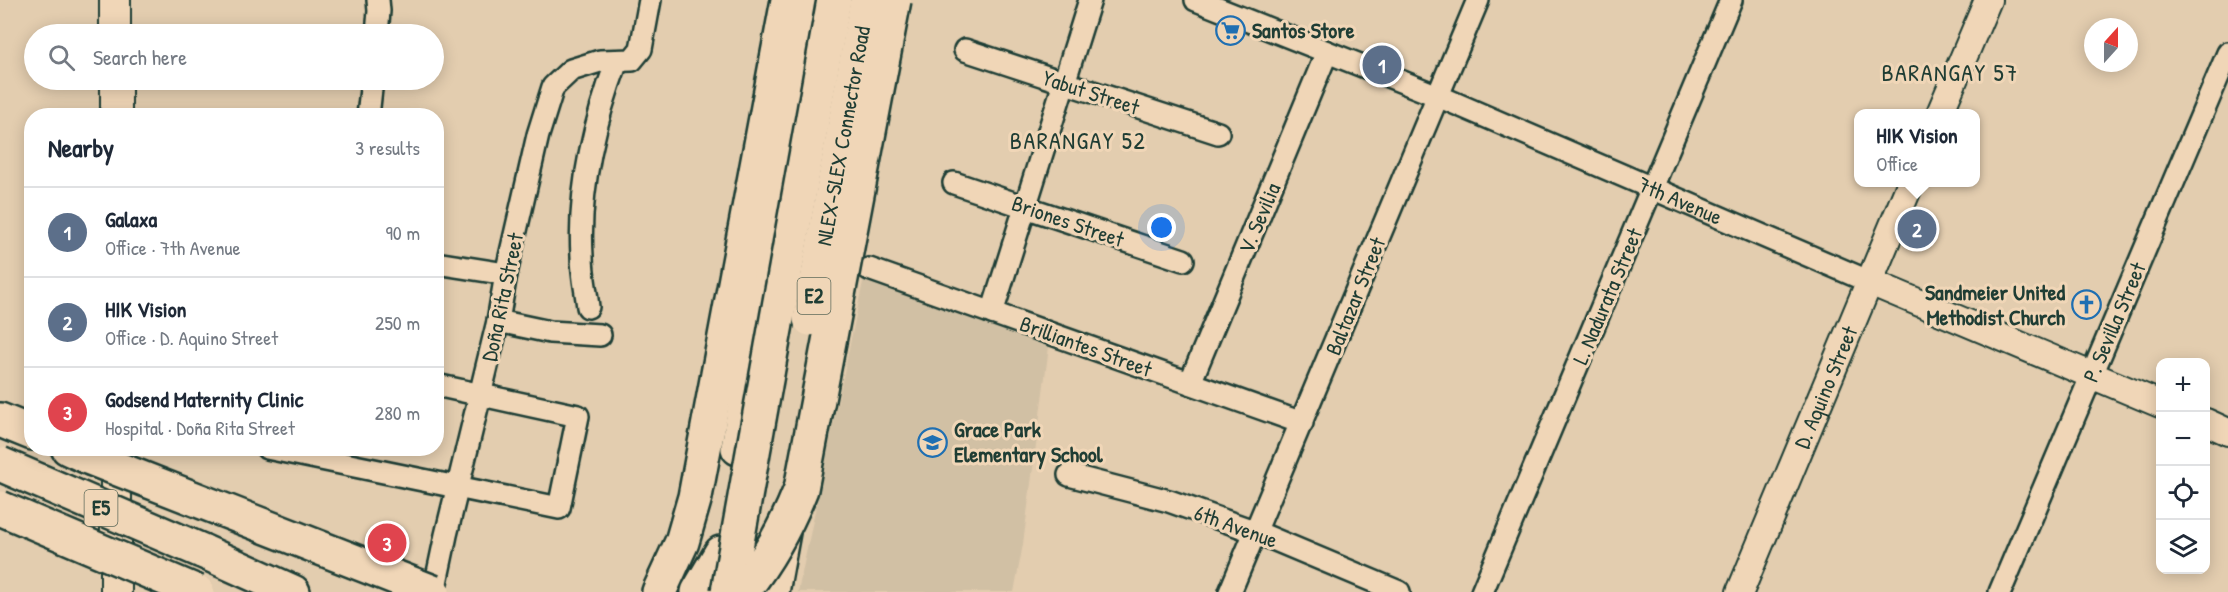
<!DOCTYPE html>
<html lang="en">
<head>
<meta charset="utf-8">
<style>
	body { margin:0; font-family:"Patrick Hand",sans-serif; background:#f6f6f7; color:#1f2937 }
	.controls { position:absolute; right:18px; bottom:18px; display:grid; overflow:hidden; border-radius:12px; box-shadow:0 3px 15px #0003 }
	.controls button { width:54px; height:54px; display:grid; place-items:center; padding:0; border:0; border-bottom:2px solid #e0e1e3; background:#fff; color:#1f2937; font:30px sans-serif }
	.compass { position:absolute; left:2084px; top:18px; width:54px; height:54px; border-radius:50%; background:#fff; box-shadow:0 3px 15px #0003; rotate:21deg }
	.you { position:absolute; left:1162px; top:228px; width:21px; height:21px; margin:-15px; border:4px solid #fff; border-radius:50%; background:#1a73e8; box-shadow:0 0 0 9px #1a73e833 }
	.badge { display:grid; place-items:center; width:39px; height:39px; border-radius:50%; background:#1f6fb2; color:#fff; font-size:20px; font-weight:700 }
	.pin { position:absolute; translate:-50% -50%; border:3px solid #fff; box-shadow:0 2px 6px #0006 }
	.popup { position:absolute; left:1854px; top:109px; width:126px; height:78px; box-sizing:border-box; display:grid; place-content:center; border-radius:12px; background:#fff; filter:drop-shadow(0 2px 4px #0005); font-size:20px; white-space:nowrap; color:#747a83 }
	.popup b { font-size:22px; color:#1f2937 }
	.popup::after { content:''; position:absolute; left:50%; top:100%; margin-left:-12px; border:12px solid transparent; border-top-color:#fff }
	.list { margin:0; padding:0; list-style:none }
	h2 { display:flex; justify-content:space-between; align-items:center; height:78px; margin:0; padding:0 24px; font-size:26px }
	h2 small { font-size:20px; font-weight:400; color:#747a83 }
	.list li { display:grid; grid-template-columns:39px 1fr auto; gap:18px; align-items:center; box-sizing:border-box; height:90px; padding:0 24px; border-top:2px solid #e0e1e3 }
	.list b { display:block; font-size:22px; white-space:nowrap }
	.list p { margin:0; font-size:20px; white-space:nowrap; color:#747a83 }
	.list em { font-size:20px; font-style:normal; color:#747a83 }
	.icon { flex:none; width:33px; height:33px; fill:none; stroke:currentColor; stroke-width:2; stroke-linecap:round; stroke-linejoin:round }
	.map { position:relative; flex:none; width:2228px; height:592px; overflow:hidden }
	.search { position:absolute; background:#fff; box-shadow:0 3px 15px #0003; left:24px; top:24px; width:420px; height:66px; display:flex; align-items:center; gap:15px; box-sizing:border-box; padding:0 21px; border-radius:33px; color:#747a83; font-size:22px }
	.panel { position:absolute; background:#fff; box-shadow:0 3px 15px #0003; left:24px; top:108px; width:420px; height:348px; border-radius:24px }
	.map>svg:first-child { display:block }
</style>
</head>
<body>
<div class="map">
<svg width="2228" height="592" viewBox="0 0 2228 592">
	<rect width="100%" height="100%" fill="#e3cdaf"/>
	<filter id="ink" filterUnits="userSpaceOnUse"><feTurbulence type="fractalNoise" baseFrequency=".0167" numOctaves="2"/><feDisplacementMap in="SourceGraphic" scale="12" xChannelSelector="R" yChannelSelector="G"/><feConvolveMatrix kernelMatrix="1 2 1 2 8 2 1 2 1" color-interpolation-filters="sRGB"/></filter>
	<g filter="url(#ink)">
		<polygon fill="#d1c0a4" points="864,277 1050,339 1023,544 1014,592 798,592"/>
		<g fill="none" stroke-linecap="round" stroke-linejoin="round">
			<defs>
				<g id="minor">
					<path id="s1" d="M 1196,0 L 1438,96 L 1870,282"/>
					<polyline points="377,34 379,11 378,0"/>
					<polyline points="965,50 1218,133"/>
					<polyline points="368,116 372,80"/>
					<polyline points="954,183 1183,260"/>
					<polyline points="436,263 506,274"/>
					<polyline points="869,269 1302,423"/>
					<path d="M 588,307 C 586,290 582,273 582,256 C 578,190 594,123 617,61"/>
					<polyline points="992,313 1090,0"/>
					<polyline points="498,321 550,332 600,335"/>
					<polyline points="1190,383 1327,52"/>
					<polyline points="267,448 559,508 578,416 436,385"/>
					<polyline points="1069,475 1169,501 1256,532 1399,592"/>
					<polyline points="434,592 446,535 498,321 506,274 538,135 553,87 571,70 600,61 632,60 641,49 650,0"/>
					<polyline points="1230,592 1478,0"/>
					<polyline points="1482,592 1731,0"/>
					<polyline points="2000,592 2228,53"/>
				</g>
				<g id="tertiary">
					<polyline points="1940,113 1988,0"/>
					<polyline points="1870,282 2160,404"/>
					<polyline points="2206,422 2228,432"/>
					<path id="s2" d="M 1740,592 L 1911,182"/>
				</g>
				<g id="secondary">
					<polyline points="115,0 115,34"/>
					<polyline points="116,80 116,116"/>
					<polyline points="116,592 116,448"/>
				</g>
				<g id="motorway">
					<polyline points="0,420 32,433"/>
					<polyline points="68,448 90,458"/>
					<polyline points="738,448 811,0"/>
					<polyline points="202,551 293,592"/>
					<polyline points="659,592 682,542 695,497 788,0"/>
					<polyline points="698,592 721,553"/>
					<polyline points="772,592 783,532"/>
				</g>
			</defs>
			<use href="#minor" stroke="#1f3d34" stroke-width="26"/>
			<use href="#tertiary" stroke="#1f3d34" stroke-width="30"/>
			<use href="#secondary" stroke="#1f3d34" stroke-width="34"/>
			<use href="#motorway" stroke="#1f3d34" stroke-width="38"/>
			<use href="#minor" stroke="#f0d6b7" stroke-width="21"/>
			<use href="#tertiary" stroke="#f0d6b7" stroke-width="26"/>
			<use href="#secondary" stroke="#f0d6b7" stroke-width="30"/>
			<use href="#motorway" stroke="#f0d6b7" stroke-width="33"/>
			<defs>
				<g id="motorway-bridge">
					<path id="s3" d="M 810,319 L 867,0"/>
					<polyline points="90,458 433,592"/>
					<polyline points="0,464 202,551"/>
					<polyline points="0,508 197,592"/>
					<polyline points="728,592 834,0"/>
					<path d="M 742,592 C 768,560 786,527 801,489 L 894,0"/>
				</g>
			</defs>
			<use href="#motorway-bridge" stroke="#1f3d34" stroke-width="38" stroke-linecap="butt"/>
			<use href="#motorway-bridge" stroke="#f0d6b7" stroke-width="33"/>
		</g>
	</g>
	<defs>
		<symbol id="supermarket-ring" viewBox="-11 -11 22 22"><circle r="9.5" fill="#f0d6b7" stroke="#1f6fb2" stroke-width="1.5"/><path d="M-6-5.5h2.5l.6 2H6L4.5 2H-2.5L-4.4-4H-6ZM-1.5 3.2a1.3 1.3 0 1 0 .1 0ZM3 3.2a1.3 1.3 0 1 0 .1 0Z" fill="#1f6fb2"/></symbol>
		<symbol id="church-ring" viewBox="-11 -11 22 22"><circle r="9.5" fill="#f0d6b7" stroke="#1f6fb2" stroke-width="1.5"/><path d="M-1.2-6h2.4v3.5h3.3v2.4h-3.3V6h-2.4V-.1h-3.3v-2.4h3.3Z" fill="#1f6fb2"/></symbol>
		<symbol id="school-ring" viewBox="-11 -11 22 22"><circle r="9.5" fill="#f0d6b7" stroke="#1f6fb2" stroke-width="1.5"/><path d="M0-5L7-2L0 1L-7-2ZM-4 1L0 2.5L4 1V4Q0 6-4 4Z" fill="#1f6fb2"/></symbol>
	</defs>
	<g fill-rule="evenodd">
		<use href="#supermarket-ring" x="1214" y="14" width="33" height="33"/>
		<use href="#church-ring" x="2070" y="288" width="33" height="33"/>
		<use href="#school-ring" x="916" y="426" width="33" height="33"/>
	</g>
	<g text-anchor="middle" stroke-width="6" stroke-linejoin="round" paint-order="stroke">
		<g fill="#f0d6b7" stroke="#5e6b5b" stroke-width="1.5">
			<rect x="797.5" y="278" width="33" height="36" rx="4.5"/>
			<rect x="84.5" y="490" width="33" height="36" rx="4.5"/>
		</g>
		<g font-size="21" font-weight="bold" fill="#1f3d34">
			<text x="814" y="303">E2</text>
			<text x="101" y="515">E5</text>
		</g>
		<g font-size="22" font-weight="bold" fill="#1f3d34" stroke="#f0d6b7" text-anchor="start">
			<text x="1252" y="38">Santos Store</text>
			<text x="2065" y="300" text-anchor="end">Sandmeier United<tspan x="2065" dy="25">Methodist Church</tspan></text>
			<text x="954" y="437">Grace Park<tspan x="954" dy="25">Elementary School</tspan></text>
		</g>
		<g font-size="22" fill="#1f3d34" stroke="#f0d6b7">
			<text transform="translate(1091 92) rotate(18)" y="8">Yabut Street</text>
			<text dy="8" stroke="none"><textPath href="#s3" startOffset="186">NLEX-SLEX Connector Road</textPath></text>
			<text dy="8" stroke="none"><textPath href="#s1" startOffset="524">7th Avenue</textPath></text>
			<text transform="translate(1259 218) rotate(-67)" y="8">V. Sevilia</text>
			<text transform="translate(1068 221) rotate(19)" y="8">Briones Street</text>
			<text transform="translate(1355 296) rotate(-68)" y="8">Baltazar Street</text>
			<text transform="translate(1607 296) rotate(-67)" y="8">L. Nadurata Street</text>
			<text transform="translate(502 297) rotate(-78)" y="8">Doña Rita Street</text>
			<text transform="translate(2114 322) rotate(-67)" y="8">P. Sevilla Street</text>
			<text transform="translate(1086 346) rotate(20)" y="8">Brilliantes Street</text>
			<text dy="8" stroke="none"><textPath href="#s2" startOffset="222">D. Aquino Street</textPath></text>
			<text transform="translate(1236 526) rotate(20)" y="8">6th Avenue</text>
		</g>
		<g font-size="24" letter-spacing="1.5" fill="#1f3d34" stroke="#f0d6b7">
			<text x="1950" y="81">BARANGAY 57</text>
			<text x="1078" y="149">BARANGAY 52</text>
		</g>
	</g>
</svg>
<div class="controls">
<button>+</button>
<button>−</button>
<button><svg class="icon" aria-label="locate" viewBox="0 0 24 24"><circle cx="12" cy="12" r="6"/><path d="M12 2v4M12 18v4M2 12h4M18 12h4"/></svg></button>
<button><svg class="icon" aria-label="layers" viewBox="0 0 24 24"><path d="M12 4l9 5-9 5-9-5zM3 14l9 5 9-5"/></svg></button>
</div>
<svg class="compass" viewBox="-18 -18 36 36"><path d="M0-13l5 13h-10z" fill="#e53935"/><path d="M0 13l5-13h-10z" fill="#747a83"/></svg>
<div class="you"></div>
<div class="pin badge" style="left:1382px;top:65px;background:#5c6f8a">1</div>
<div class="pin badge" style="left:1917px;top:229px;background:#5c6f8a">2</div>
<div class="popup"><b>HIK Vision</b>Office</div>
<div class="pin badge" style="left:387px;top:543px;background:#e0444e">3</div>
<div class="search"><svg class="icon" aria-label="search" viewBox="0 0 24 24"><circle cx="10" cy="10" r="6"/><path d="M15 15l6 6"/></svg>Search here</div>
<section class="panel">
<h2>Nearby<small>3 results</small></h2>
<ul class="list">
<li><span class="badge" style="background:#5c6f8a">1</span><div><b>Galaxa</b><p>Office · 7th Avenue</p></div><em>90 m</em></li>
<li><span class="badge" style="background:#5c6f8a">2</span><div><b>HIK Vision</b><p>Office · D. Aquino Street</p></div><em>250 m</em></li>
<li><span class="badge" style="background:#e0444e">3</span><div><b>Godsend Maternity Clinic</b><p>Hospital · Doña Rita Street</p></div><em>280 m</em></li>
</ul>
</section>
</div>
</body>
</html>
